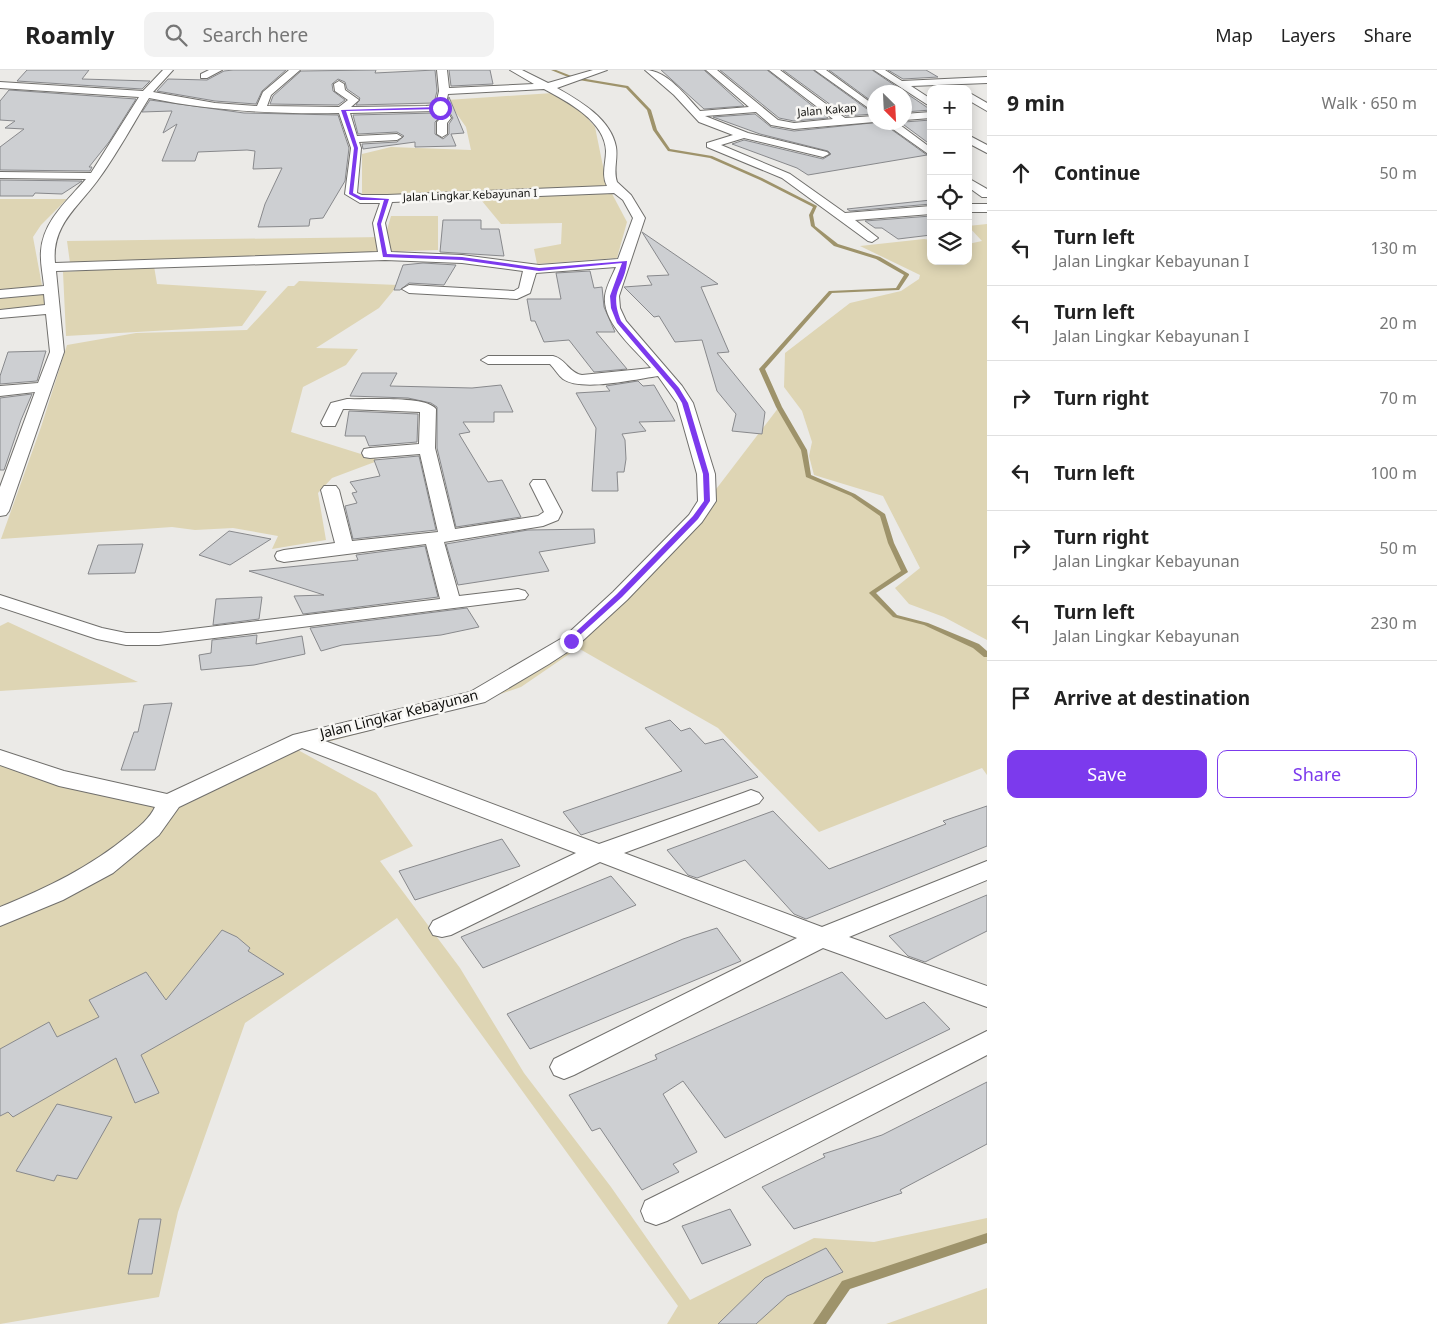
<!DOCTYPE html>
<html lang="en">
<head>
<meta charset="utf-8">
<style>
	body { margin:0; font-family:"Noto Sans",sans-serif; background:#f2f2f2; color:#222 }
	.controls { position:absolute; right:15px; top:15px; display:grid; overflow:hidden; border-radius:10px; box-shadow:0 2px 12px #0003 }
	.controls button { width:45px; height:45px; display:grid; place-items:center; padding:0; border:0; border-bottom:1px solid #e0e0e0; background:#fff; color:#222; font:25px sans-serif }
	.compass { position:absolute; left:867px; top:15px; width:45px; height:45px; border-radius:50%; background:#fff; box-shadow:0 2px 12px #0003; rotate:156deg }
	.stop { position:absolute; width:15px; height:15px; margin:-11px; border:4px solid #7c3aed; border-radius:50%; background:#fff }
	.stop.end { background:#7c3aed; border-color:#fff; box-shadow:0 1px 5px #0008 }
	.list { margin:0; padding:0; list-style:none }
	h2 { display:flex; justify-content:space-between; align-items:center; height:65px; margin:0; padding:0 20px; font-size:21px }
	h2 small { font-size:16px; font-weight:400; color:#767676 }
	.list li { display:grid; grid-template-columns:32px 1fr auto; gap:15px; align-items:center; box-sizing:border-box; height:75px; padding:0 20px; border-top:1px solid #e0e0e0 }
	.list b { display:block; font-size:19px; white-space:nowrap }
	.list p { margin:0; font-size:16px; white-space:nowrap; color:#767676 }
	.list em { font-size:16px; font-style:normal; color:#767676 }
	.actions { display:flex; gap:10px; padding:15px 20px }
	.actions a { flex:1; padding:11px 0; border:1px solid #7c3aed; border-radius:10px; text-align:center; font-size:18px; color:#7c3aed }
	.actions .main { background:#7c3aed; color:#fff }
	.icon { flex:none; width:28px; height:28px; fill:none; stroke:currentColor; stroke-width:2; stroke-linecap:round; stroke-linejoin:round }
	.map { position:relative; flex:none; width:987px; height:1254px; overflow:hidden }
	header { display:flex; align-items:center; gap:30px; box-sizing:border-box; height:70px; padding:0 25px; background:#fff; border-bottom:1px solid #e0e0e0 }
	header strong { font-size:24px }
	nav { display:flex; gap:28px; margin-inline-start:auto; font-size:18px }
	.search { width:350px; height:45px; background:#f2f2f2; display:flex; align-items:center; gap:12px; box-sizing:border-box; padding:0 18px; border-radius:10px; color:#767676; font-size:19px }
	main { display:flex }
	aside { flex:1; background:#fff }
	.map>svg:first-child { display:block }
</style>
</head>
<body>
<header>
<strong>Roamly</strong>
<div class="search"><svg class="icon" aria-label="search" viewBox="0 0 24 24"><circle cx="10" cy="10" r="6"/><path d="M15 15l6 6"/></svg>Search here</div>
<nav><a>Map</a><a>Layers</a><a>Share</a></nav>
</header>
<main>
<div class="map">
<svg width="987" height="1254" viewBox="0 0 987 1254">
	<rect width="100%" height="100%" fill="#ebeae7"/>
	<g fill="#ded5b4">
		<polygon points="553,23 583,43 595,57 607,116 449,126 362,127 362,84 391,77 471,80 466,57 447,30"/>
		<polygon points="610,120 627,152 617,188 537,194 534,179 561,174 562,153 501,154 482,131"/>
		<polygon points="0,129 67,129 41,155 33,167 46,237 0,242"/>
		<polygon points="391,146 438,146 438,180 70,193 67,171 385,167"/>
		<polygon points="987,154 987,570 944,547 909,534 895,518 920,498 883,426 814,405 809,386 812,372 802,341 784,317 785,283 850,233 901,221 919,209 920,205 860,176 924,169 931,170 931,191 968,191 968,174 982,171 968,156"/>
		<polygon points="154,196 157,214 267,221 242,256 66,266 63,202"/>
		<polygon points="299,211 398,215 379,238 316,278 358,279 346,295 303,317 291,362 380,390 332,408 318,423 326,470 272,479 278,466 233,458 195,460 172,457 1,469 41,357 67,275 136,263 247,260 288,216 294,216"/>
		<polygon points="779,337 804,380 808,406 853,425 883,445 891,473 905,502 873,523 895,546 926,554 976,576 987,585 987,705 982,698 819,762 718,658 578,578 521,617 477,632 298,680 376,723 413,776 380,791 460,898 524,1003 611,1117 690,1230 814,1168 874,1172 987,1148 987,1168 846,1215 819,1254 667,1254 678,1236 397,848 245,953 178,1142 159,1227 0,1254 0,687 169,732 301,670 477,627 571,571 707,431"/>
		<polygon points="8,552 138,612 0,621 0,556"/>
		<polygon points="987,1218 987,1254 886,1254"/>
	</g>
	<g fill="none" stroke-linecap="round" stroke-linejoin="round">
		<g fill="#9e936b" fill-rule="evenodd">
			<polygon points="551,0 556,0 574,7 628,16 651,40 657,60 670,79 712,86 762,108 817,136 813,145 815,156 838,174 880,187 909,204 909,205 899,220 832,223 765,299 782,337 807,380 811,405 855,424 885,444 894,473 908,502 876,523 897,545 928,553 979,574 987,581 987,587 984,587 973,578 924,555 893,547 869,523 870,522 901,501 888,473 880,446 851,426 806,407 801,380 776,337 759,299 829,221 896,218 904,205 876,189 834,176 811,156 809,145 813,137 760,110 710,88 668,81 653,60 647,40 626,18 573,9"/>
			<polygon points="987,1163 987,1173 850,1219 826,1254 813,1254 842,1211"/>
		</g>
	</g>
	<g fill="#cdcfd2" stroke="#88898c">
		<polygon points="27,0 89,0 82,9 150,11 142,19 17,11"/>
		<polygon points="233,0 286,0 262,21 256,34 215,31 157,21 168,9 207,10 224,1"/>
		<polygon points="376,0 375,3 435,0 437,21 434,33 356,35 360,28 347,19 345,12 338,9 332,14 333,21 345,30 338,35 270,34 273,26 301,1"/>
		<polygon points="449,0 490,0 493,14 451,16"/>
		<polygon points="661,0 704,0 744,36 704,39"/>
		<polygon points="720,0 767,0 828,48 794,51 779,48"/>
		<polygon points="783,0 813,0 874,44 846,46"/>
		<polygon points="829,0 872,0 931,40 904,42 904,22 874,22 874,33"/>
		<polygon points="888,0 926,0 938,7 903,9"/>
		<polygon points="9,20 136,29 109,72 89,97 92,97 90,101 0,100 0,77 24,59 5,58 15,51 0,50 0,31"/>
		<polygon points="449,27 464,63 451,64 456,76 415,77 415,72 363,79 362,74 397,72 404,66 397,62 358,64 353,45 436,43 439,48 435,52 435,64 443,69 449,64 449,54 453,48 447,38"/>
		<polygon points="150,30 244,43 338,45 349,78 345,111 323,148 310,149 309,156 258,157 265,134 282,98 253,99 255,81 247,80 198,82 195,91 162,91 177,54 163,63 172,41 142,42"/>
		<polygon points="755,44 771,57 794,61 881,52 927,85 808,105 797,98 732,74 744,70 823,89 831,84 828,81 760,64 713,47"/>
		<polygon points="931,50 931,75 900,52 904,52"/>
		<polygon points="0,110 82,111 62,124 35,123 33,126 0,126"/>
		<polygon points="931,130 931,134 850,141 847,139"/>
		<polygon points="931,146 931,165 898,169 882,158 875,158 865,151"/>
		<polygon points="443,150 481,150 481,159 499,159 504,186 440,182"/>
		<polygon points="642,162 718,214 701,217 729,282 717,283 765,342 762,364 732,361 736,344 717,321 702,270 675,272 659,246 654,247 624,217 652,215 647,206 669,205"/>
		<polygon points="423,193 456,195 444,215 409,213 400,220 394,220 403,195"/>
		<polygon points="590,201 594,218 602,217 604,237 615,262 596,262 627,299 594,302 569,270 544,272 535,251 531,251 527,229 561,229 556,203"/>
		<polygon points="46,281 37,311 0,314 0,306 8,282"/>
		<polygon points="362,303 397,303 390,316 472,318 501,315 513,342 494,342 494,352 463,352 470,362 459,364 488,412 502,410 521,447 456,457 437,378 437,337 431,333 408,328 350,326"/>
		<polygon points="638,311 643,316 654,315 675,351 639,352 646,361 622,364 625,370 626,389 624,402 617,402 618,421 592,421 596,358 576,323 610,321 606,316"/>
		<polygon points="32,324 21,350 4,400 0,400 0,328"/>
		<polygon points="349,341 418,344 417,372 369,376 365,366 345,366"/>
		<polygon points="419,386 436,460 353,469 345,436 357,433 352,423 357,422 350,412 380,406 374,390"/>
		<polygon points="594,459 595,473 539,482 549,501 458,515 446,474 528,460"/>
		<polygon points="229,461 271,469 230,495 199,485"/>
		<polygon points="143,474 135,503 88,504 98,475"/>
		<polygon points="425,476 438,527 303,544 294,526 324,525 249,501 358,490 356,485"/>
		<polygon points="262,527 259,549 213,555 216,529"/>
		<polygon points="467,538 479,557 441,565 342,575 321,581 310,558"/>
		<polygon points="257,565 256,574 302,566 305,584 254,595 201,600 199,585 211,583 212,570"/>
		<polygon points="172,633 155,700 121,700 134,662 138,662 144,635"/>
		<polygon points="670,650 681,661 690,658 705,674 723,669 758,707 581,765 563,742 682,701 645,658"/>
		<polygon points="987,736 987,776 806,849 794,844 745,790 697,808 688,805 667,780 773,741 829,799 946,754 943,751"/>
		<polygon points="502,769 520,796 415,830 399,801"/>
		<polygon points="611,806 636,835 483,898 461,867"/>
		<polygon points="987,825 987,861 925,892 908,886 889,866"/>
		<polygon points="717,858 741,891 530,979 507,944 683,869"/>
		<polygon points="222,860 237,867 250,878 248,881 284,904 141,985 159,1023 135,1033 116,988 13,1047 8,1042 0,1046 0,979 49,952 57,967 99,947 89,930 146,902 166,930"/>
		<polygon points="842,902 886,949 924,932 950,959 725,1068 683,1011 663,1024 697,1082 673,1094 679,1102 642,1120 600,1058 592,1061 569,1025 657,989 655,985"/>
		<polygon points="987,1012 987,1074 900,1120 902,1123 794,1159 762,1117 825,1087 823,1084 882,1065"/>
		<polygon points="57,1034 112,1047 77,1109 57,1105 54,1111 16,1101"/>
		<polygon points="730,1139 751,1175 702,1194 682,1156"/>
		<polygon points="139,1149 161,1149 152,1204 128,1204"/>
		<polygon points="826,1178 843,1202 787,1226 756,1254 718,1254 765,1208"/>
	</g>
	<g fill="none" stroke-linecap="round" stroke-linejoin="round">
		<defs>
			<g id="minor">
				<path d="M 163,0 L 173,0 L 153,22 L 215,33 L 257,36 L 263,22 L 289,0 L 300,0 L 271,25 L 267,36 L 339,37 L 348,30 L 335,21 L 334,14 L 339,11 L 344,14 L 345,20 L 359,30 L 351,37 L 426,36 L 436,35 L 439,21 L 437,0 L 447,0 L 449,18 L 534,14 L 510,0 L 522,0 L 548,13 L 593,0 L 607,0 L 557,18 C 580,31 611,49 616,77 C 618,89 613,100 617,112 L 631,125 L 645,148 L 619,226 L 620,238 L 626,251 L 682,316 L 693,333 L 715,404 L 716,431 L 702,452 L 627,530 L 578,575 L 549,594 L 485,632 L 325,671 L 599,774 L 743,723 L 751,720 L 759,723 L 763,728 L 759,733 L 624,783 L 822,857 L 987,791 L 987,810 L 849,867 L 987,916 L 987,937 L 823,878 L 574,1005 L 564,1009 L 554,1005 L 550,997 L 554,989 L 797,868 L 600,792 L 451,865 L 442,867 L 433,865 L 429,858 L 433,851 L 576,783 L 302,678 L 179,737 L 159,765 L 113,803 L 63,830 L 0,856 L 0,837 C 47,818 90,797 129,765 C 139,757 150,748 155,737 L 59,716 L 0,695 L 0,680 L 64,701 L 167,724 L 293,665 L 470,622 L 564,567 L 613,522 L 689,445 L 698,431 L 697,404 L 677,333 L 658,306 C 636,309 582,322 563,309 C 558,305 555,299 550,294 L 488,294 L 481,290 L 488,286 L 553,286 C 566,289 569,303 582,305 L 651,298 C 635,279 602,253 605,226 C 606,217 612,206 616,197 L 536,203 L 530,223 L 517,229 L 409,223 L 402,219 L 409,215 L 514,221 L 519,218 L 523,201 L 462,193 L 385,190 L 56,201 L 64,282 L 9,441 L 6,445 L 0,446 L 0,417 L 35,322 L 0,326 L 0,316 L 38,313 L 50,282 L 46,244 L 0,248 L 0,240 L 45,235 L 44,224 L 0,228 L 0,220 L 44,216 C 43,205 40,192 41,181 C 43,151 68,130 86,109 L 0,108 L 0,102 L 91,103 L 139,27 L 0,18 L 0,12 L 143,21 ZM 544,19 C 568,32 605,51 606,81 C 606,93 601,105 607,116 L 387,125 L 362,125 L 357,123 L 361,78 L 359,72 L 397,70 L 402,67 L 397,64 L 357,66 L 350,43 L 437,41 L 441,48 L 437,52 L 437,64 L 442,67 L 447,64 L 447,53 L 451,48 L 445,38 L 448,24 ZM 149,28 C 212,41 275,44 339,43 L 351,78 L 345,124 L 360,133 L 380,133 L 373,153 L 378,182 L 55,193 C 51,154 80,136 100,107 C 118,82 133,54 149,28 ZM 614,123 L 623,130 L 633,148 L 618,189 L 539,195 L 462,185 L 391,182 L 385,153 L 392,132 Z"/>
				<polygon points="209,0 222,0 207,8 201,8 201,4"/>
				<path d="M 645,0 C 667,0 686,26 700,41 L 749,37 L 706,0 L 717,0 L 778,50 L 794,53 L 833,49 L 769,0 L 780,0 L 845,48 L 874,46 L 874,52 L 794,59 L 771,55 L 756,42 L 705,46 L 748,63 L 827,82 L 829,84 L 823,87 L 744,68 L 721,75 L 790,104 L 845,143 L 931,136 L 931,144 L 855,150 L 878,168 L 872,172 L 868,171 L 782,108 L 707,77 L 707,73 L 733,65 L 699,52 L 674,25 Z"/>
				<polygon points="815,0 826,0 874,35 874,42"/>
				<polygon points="874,0 885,0 902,11 987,7 987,13 911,16 931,29 931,37"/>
				<polygon points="968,22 987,33 987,41 968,30"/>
				<polygon points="931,42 931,48 904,50 904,44"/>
				<polygon points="883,52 896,52 931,78 931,86"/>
				<polygon points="968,65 987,75 987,83 968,73"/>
				<polygon points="968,108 987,119 987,127 982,127 968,117"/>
				<rect x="968" y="134" width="19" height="8"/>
				<path d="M 347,329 C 365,330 426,325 436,339 L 435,378 L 455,459 L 538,446 L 544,442 L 530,414 L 533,410 L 545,410 L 562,442 L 558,450 L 543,456 L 444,472 L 459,526 L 518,519 L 525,521 L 528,525 L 525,529 L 159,575 L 126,575 L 97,569 L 0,537 L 0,525 L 102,558 L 126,563 L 159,563 L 440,529 L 426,474 L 284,492 L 277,490 L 275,486 L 277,482 L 284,480 L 335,473 L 321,420 L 324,416 L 336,416 L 339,420 L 352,471 L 438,462 L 420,384 L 370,388 L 364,387 L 362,383 L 364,379 L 370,378 L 419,374 L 420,342 L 347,339 L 343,339 L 335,356 L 323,356 L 321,353 L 331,333 Z"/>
				<polygon points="987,961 987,985 667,1151 656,1155 645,1151 641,1141 645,1131"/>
			</g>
		</defs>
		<use href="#minor" stroke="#706f6c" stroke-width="2"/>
		<use href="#minor" fill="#fff" fill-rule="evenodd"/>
	</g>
	<path fill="#7c3aed" d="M 440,37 L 442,39 L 346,41 L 358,78 L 353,123 L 361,127 L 389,129 L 381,154 L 387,184 L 462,187 L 539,198 L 627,191 C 625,218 608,219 621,251 L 679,318 L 688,333 L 709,404 L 710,431 L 698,449 L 622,527 L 571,573 L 567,571 L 568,569 L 617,524 L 693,446 L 704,431 L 703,404 L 682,333 L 674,320 L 617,253 L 611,238 L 610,226 L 622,193 L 539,201 L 462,190 L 383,187 L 377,154 L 384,130 L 360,130 L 349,124 L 354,78 L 341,40 Z"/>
	<g text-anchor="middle" stroke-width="5" stroke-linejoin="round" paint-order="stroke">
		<g font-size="11" fill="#0e0e0c" stroke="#f8f7f4">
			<text transform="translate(827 40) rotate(-5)" y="4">Jalan Kakap</text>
			<text transform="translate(470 125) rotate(-2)" y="4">Jalan Lingkar Kebayunan I</text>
		</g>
		<g font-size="14" fill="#0e0e0c" stroke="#f8f7f4">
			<text transform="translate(399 644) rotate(-14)" y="5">Jalan Lingkar Kebayunan</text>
		</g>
	</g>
</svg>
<div class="controls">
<button>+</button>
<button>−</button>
<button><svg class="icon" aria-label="locate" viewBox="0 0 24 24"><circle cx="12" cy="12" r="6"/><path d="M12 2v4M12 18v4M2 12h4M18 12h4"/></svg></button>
<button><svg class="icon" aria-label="layers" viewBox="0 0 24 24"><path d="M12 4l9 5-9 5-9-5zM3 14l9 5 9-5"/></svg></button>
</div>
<svg class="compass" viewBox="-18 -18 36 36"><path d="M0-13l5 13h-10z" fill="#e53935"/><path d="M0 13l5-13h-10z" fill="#767676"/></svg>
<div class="stop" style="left:440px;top:38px"></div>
<div class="stop end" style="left:571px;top:571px"></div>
</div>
<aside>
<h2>9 min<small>Walk · 650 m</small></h2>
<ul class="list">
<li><svg class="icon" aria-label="ahead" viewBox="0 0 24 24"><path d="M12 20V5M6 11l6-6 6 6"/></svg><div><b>Continue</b></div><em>50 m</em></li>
<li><svg class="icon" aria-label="left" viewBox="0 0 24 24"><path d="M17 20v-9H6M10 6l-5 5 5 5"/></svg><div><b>Turn left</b><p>Jalan Lingkar Kebayunan I</p></div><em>130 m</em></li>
<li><svg class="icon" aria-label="left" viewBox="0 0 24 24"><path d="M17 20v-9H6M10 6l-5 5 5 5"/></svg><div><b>Turn left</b><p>Jalan Lingkar Kebayunan I</p></div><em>20 m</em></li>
<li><svg class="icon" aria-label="right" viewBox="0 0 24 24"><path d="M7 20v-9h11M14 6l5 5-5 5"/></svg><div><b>Turn right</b></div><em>70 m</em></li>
<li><svg class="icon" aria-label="left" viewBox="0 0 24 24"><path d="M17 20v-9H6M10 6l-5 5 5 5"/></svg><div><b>Turn left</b></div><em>100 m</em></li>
<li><svg class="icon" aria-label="right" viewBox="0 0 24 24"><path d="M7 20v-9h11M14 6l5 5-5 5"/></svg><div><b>Turn right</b><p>Jalan Lingkar Kebayunan</p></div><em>50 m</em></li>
<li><svg class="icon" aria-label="left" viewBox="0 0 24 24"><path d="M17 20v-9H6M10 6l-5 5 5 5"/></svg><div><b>Turn left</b><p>Jalan Lingkar Kebayunan</p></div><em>230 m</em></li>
<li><svg class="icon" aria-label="arrive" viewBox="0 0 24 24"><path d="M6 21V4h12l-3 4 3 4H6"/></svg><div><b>Arrive at destination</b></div></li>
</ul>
<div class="actions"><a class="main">Save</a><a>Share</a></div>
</aside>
</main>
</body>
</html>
